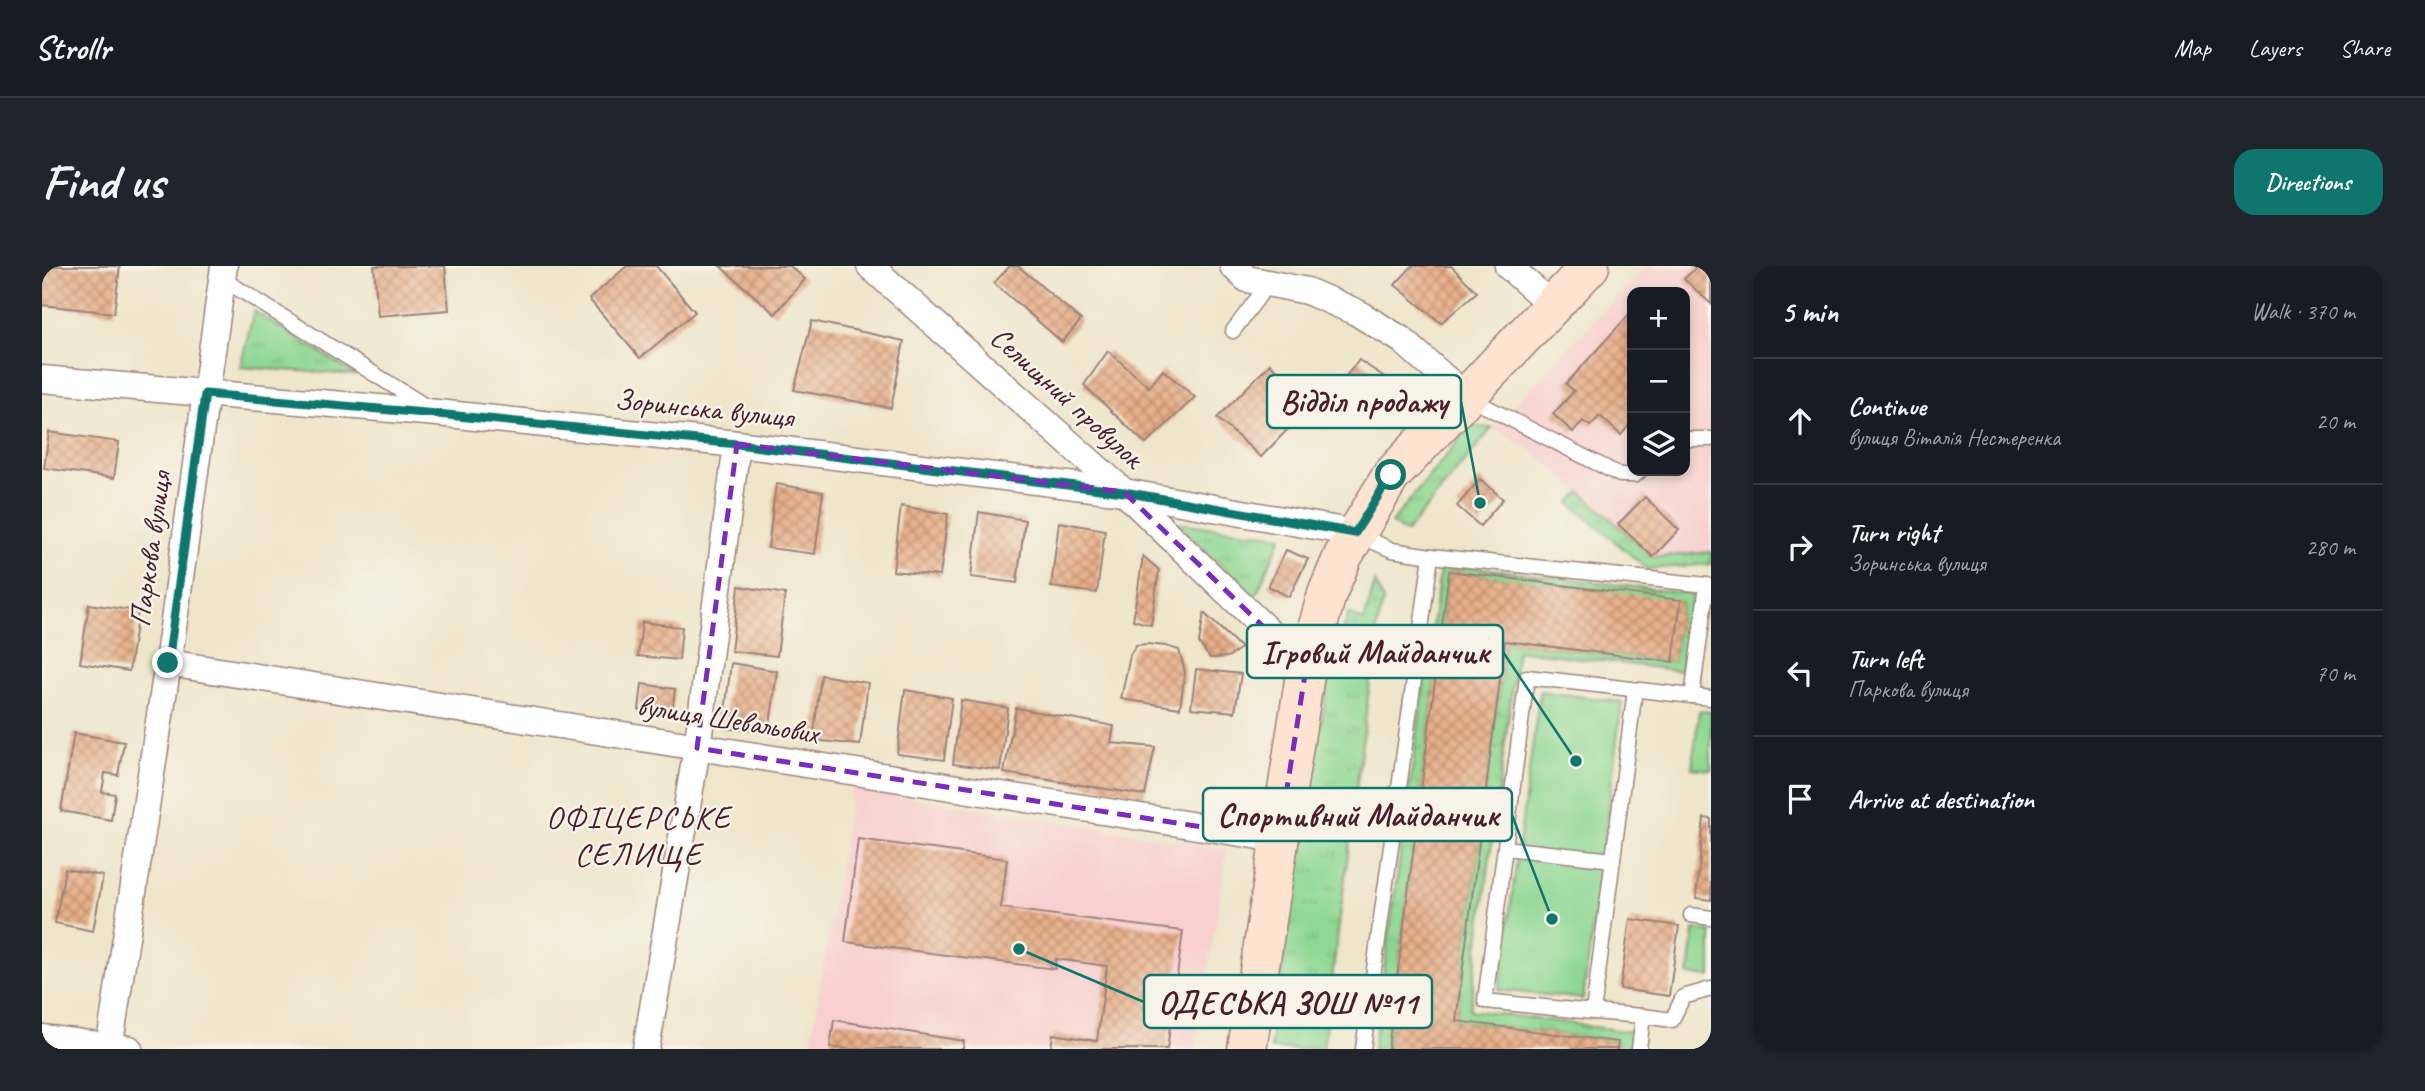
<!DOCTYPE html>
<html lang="en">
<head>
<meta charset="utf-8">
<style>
	body { margin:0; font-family:Caveat,sans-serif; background:#20242c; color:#f1f3f6 }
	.controls { position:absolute; right:21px; top:21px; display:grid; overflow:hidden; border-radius:14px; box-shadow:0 4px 10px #0003 }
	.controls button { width:63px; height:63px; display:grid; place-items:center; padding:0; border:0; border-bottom:2px solid #363941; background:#171b24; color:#f1f3f6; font:35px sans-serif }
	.stop { position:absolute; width:21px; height:21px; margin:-16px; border:5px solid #0f766e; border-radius:50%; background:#fff }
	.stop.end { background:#0f766e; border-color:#fff; box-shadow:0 2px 7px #0008 }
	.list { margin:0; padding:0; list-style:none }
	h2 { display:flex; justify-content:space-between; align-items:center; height:91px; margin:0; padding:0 28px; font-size:30px }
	h2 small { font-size:23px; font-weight:400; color:#9ea1a6 }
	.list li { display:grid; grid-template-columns:46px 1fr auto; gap:21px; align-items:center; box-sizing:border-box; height:126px; padding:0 28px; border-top:2px solid #363941 }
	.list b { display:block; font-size:26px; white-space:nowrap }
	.list p { margin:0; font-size:23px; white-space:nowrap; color:#9ea1a6 }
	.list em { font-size:23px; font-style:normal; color:#9ea1a6 }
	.icon { flex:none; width:38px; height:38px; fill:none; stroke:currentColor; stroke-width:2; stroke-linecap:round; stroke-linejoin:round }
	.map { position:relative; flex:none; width:1669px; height:783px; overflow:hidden; border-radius:21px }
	header { display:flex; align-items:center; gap:42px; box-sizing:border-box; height:98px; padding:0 35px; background:#171b24; border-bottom:2px solid #363941 }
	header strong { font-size:33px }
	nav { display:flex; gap:38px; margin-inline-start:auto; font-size:24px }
	.intro { display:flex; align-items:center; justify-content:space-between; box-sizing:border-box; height:168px; padding:0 42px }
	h1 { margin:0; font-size:49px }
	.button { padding:18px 32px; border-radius:21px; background:#0f766e; color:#fff; font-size:24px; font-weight:700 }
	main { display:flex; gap:42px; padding:0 42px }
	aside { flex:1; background:#171b24; border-radius:21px; box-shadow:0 4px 10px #0003 }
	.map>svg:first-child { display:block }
</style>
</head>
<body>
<header>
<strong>Strollr</strong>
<nav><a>Map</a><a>Layers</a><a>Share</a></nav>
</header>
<div class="intro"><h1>Find us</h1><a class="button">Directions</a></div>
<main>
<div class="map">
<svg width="1669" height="783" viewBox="0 0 1669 783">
	<defs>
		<pattern id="grass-tufts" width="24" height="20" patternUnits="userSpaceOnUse" patternTransform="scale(1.75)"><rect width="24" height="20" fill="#8ed893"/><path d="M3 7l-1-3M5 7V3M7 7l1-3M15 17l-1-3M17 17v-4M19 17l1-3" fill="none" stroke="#7cb97f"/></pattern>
		<pattern id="building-cross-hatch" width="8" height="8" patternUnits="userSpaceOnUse" patternTransform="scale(1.75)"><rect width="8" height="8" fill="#e7af89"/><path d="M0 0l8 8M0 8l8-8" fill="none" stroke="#bd8e70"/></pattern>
	</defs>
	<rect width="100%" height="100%" fill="#f7f3e8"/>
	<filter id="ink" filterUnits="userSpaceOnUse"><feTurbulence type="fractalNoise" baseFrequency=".0143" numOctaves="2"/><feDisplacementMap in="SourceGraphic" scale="14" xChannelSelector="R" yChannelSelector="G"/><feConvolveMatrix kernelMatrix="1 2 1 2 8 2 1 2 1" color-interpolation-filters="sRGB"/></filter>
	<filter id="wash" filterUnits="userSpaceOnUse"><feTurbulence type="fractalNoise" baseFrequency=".00686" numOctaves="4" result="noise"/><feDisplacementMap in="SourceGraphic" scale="28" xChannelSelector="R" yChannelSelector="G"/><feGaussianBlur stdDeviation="1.57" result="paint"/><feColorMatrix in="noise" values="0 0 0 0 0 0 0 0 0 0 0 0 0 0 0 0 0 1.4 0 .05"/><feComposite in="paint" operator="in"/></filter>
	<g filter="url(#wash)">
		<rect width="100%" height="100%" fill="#eee6ca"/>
		<g fill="#f7d0cf" fill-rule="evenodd">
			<path d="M 1604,0 L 1669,0 L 1669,286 L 1611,291 L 1576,258 L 1489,184 L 1450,162 ZM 1590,26 L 1643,26 L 1643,205 L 1590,205 Z"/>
			<polygon points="810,522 1185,583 1154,783 768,783"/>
		</g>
		<g fill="url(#grass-tufts)" stroke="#6c7c5f" stroke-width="2">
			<polygon points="212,45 314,109 198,101"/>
			<polygon points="1428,160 1450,162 1364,267 1349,257"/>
			<polygon points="1539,226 1611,291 1669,286 1669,298 1605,303 1528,237"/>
			<polygon points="1134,257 1240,270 1213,331"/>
			<polygon points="1399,297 1650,328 1639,405 1475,384 1428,744 1590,766 1588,783 1575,783 1576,776 1414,755 1463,375 1631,396 1639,335 1407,305 1346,783 1331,783"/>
			<polygon points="1333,316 1341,335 1335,361 1281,783 1228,783 1260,565 1284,428 1306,348 1322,355"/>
		</g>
		<g fill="#8ed893" stroke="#6c7c5f" stroke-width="2">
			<polygon points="1498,425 1580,436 1541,733 1457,724"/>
			<polygon points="1657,445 1669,446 1669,504 1650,502"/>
			<polygon points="1652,664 1669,666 1669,711 1647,709"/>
		</g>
		<g id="blocks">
			<g fill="url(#building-cross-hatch)">
				<polygon points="0,0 78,0 72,47 0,39"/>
				<polygon points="332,0 403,0 407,44 336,50"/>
				<polygon points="585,0 614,0 653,46 598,92 547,33"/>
				<polygon points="678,0 748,0 763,13 733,48"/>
				<polygon points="968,0 976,0 1039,54 1020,76 952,17"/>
				<polygon points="1370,0 1409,0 1435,26 1399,57 1353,19"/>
				<polygon points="1656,0 1669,0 1669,38 1642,13"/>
				<polygon points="1590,45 1590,156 1579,169 1558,150 1548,160 1541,155 1531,166 1511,148 1532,125 1524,118"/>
				<polygon points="770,55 862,75 849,142 752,124"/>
				<polygon points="1066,85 1107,121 1121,104 1153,131 1104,178 1042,119"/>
				<polygon points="1317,94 1368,128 1336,161 1289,128"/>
				<polygon points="1228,98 1272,136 1219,191 1175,152"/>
				<polygon points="7,166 77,176 72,212 2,202"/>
				<polygon points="1438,213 1461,233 1438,260 1415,240"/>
				<polygon points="734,218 781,226 773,288 726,282"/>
				<polygon points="1603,231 1637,264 1611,291 1576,258"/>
				<polygon points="859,240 906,248 898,310 851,305"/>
				<polygon points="937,246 983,254 975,317 929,311"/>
				<polygon points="1017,256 1063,264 1055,327 1009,321"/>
				<polygon points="1244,284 1266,293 1247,331 1226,320"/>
				<polygon points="1101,290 1117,304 1109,359 1091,354"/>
				<polygon points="1407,305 1639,334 1631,396 1463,375 1414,755 1576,776 1575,783 1346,783"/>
				<polygon points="697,320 743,328 735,390 689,385"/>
				<polygon points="47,338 96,345 87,405 38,397"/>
				<polygon points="1162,347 1199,382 1186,391 1168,392 1157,377"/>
				<polygon points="600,356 640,361 637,394 596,390"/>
				<polygon points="1105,378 1124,380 1137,384 1143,406 1138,442 1079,433 1088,389 1094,379"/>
				<polygon points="689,397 735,405 727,467 681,462"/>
				<polygon points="1154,403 1199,408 1193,446 1149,442"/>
				<polygon points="779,409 826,417 818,479 771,474"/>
				<polygon points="600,418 633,423 630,448 597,444"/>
				<polygon points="863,424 910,432 902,494 855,488"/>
				<polygon points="919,434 966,442 958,504 911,498"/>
				<polygon points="974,442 1072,460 1069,477 1113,481 1103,529 962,507"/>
				<polygon points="32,467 82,476 76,509 63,507 60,526 73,528 69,554 19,545"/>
				<polygon points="1662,552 1669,553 1669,634 1654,632"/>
				<polygon points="816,573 965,593 959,642 1141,665 1125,783 1009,783 1011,768 1055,775 1065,700 1014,693 1013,703 803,676"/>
				<polygon points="23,603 61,610 51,665 13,657"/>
				<polygon points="1588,653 1637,660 1627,730 1578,723"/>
				<polygon points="792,754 922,775 921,783 802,783 788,781"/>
			</g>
		</g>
	</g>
	<g filter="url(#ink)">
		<use href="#blocks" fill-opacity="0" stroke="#9c827a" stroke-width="2"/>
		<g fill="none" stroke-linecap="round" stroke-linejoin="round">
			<defs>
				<g id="service">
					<polyline points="179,12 385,141"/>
					<polyline points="1191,65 1226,18"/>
					<polyline points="1427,132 1578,209 1593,209 1598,205"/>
					<polyline points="1643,173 1669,173"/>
					<polyline points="1314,268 1350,284 1389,290 1665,319 1650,430 1485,411 1443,735 1551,746 1593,424"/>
					<polyline points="1650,430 1669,432"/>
					<polyline points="1463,582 1571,594"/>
					<polyline points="1649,649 1669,652"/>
					<polyline points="1551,746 1601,750"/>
					<polyline points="1321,783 1389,290"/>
					<polyline points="1597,783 1601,750 1630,754 1641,731 1669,723"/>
				</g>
				<g id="minor">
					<polyline points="828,0 1082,226 1264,402"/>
					<polyline points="1191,0 1205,13 1265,25 1314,46 1360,74 1423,130"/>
					<polyline points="1466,0 1511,40"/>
					<polyline points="0,113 395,147 695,178 1082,226 1313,267"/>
					<polyline points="126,397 1237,573"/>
					<polyline points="0,772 87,783"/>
					<polyline points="67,783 126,397 182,0"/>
					<polyline points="604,783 655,482 695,178"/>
				</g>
				<polyline id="secondary" points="1205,783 1264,402 1285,328 1301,290 1349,210 1548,0"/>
			</defs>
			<use href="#service" stroke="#9c827a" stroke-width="17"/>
			<use href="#minor" stroke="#9c827a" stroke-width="29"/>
			<use href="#secondary" stroke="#9c827a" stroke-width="41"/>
			<use href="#service" stroke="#fff" stroke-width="14"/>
			<use href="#minor" stroke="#fff" stroke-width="26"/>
			<use href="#secondary" stroke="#fde4d1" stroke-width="38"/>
		</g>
	</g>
	<g fill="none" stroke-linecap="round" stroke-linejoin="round" filter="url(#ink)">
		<polyline stroke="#0f766e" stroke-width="9" points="126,397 163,128 395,148 695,178 1082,226 1313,267 1349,209"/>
	</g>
	<path fill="none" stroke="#7b2cbf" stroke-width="5" stroke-dasharray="14 9" stroke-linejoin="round" d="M 695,178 L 1082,226 L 1264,402 L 1237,573 L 655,482 Z"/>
	<g text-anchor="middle" stroke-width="5" stroke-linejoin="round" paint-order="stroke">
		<g font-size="30" fill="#4a1f2b" stroke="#f7f3e8">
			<text transform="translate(1025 131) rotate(42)" y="10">Селищний провулок</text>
			<text transform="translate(662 142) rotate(6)" y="10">Зоринська вулиця</text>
			<text transform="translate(108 283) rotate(-82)" y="10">Паркова вулиця</text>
			<text transform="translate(686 453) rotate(9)" y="10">вулиця Шевальових</text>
		</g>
		<g font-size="32" letter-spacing="2" fill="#4a1f2b" stroke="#f7f3e8">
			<text x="597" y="562">ОФІЦЕРСЬКЕ<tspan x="597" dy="37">СЕЛИЩЕ</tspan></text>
		</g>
	</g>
	<path fill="none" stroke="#0f766e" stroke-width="2.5" d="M1438 237L1419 135M1534 495L1461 386M1510 653L1470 549M977 683L1102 736"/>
	<g fill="#0f766e" stroke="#f7f3e8" stroke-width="2.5">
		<circle cx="1438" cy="237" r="7"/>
		<circle cx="1534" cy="495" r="7"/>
		<circle cx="1510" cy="653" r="7"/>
		<circle cx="977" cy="683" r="7"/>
	</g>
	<g fill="#f7f3e8" stroke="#0f766e" stroke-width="2.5">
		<rect x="1225" y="109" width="194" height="53" rx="7"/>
		<rect x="1205" y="359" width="256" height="53" rx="7"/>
		<rect x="1161" y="522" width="309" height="53" rx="7"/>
		<rect x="1102" y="709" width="288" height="53" rx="7"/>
	</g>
	<g font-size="32" text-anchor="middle" font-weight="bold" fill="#4a1f2b">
		<text x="1322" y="146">Відділ продажу</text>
		<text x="1333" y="397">Ігровий Майданчик</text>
		<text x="1316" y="560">Спортивний Майданчик</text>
		<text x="1246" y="747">ОДЕСЬКА ЗОШ №11</text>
	</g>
</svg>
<div class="controls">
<button>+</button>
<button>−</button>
<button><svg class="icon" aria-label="layers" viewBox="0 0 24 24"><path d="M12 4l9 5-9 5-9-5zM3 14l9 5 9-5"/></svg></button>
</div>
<div class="stop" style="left:1349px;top:209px"></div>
<div class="stop end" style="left:126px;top:397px"></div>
</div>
<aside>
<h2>5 min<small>Walk · 370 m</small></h2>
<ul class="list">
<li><svg class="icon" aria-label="ahead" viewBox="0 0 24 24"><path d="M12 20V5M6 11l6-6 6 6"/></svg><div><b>Continue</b><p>вулиця Віталія Нестеренка</p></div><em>20 m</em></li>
<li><svg class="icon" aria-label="right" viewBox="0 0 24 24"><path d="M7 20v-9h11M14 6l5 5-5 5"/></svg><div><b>Turn right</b><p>Зоринська вулиця</p></div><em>280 m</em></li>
<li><svg class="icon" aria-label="left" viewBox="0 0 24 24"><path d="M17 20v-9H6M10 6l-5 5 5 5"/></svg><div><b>Turn left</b><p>Паркова вулиця</p></div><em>70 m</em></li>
<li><svg class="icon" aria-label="arrive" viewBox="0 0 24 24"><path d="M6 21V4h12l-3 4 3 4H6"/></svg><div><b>Arrive at destination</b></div></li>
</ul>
</aside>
</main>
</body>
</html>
